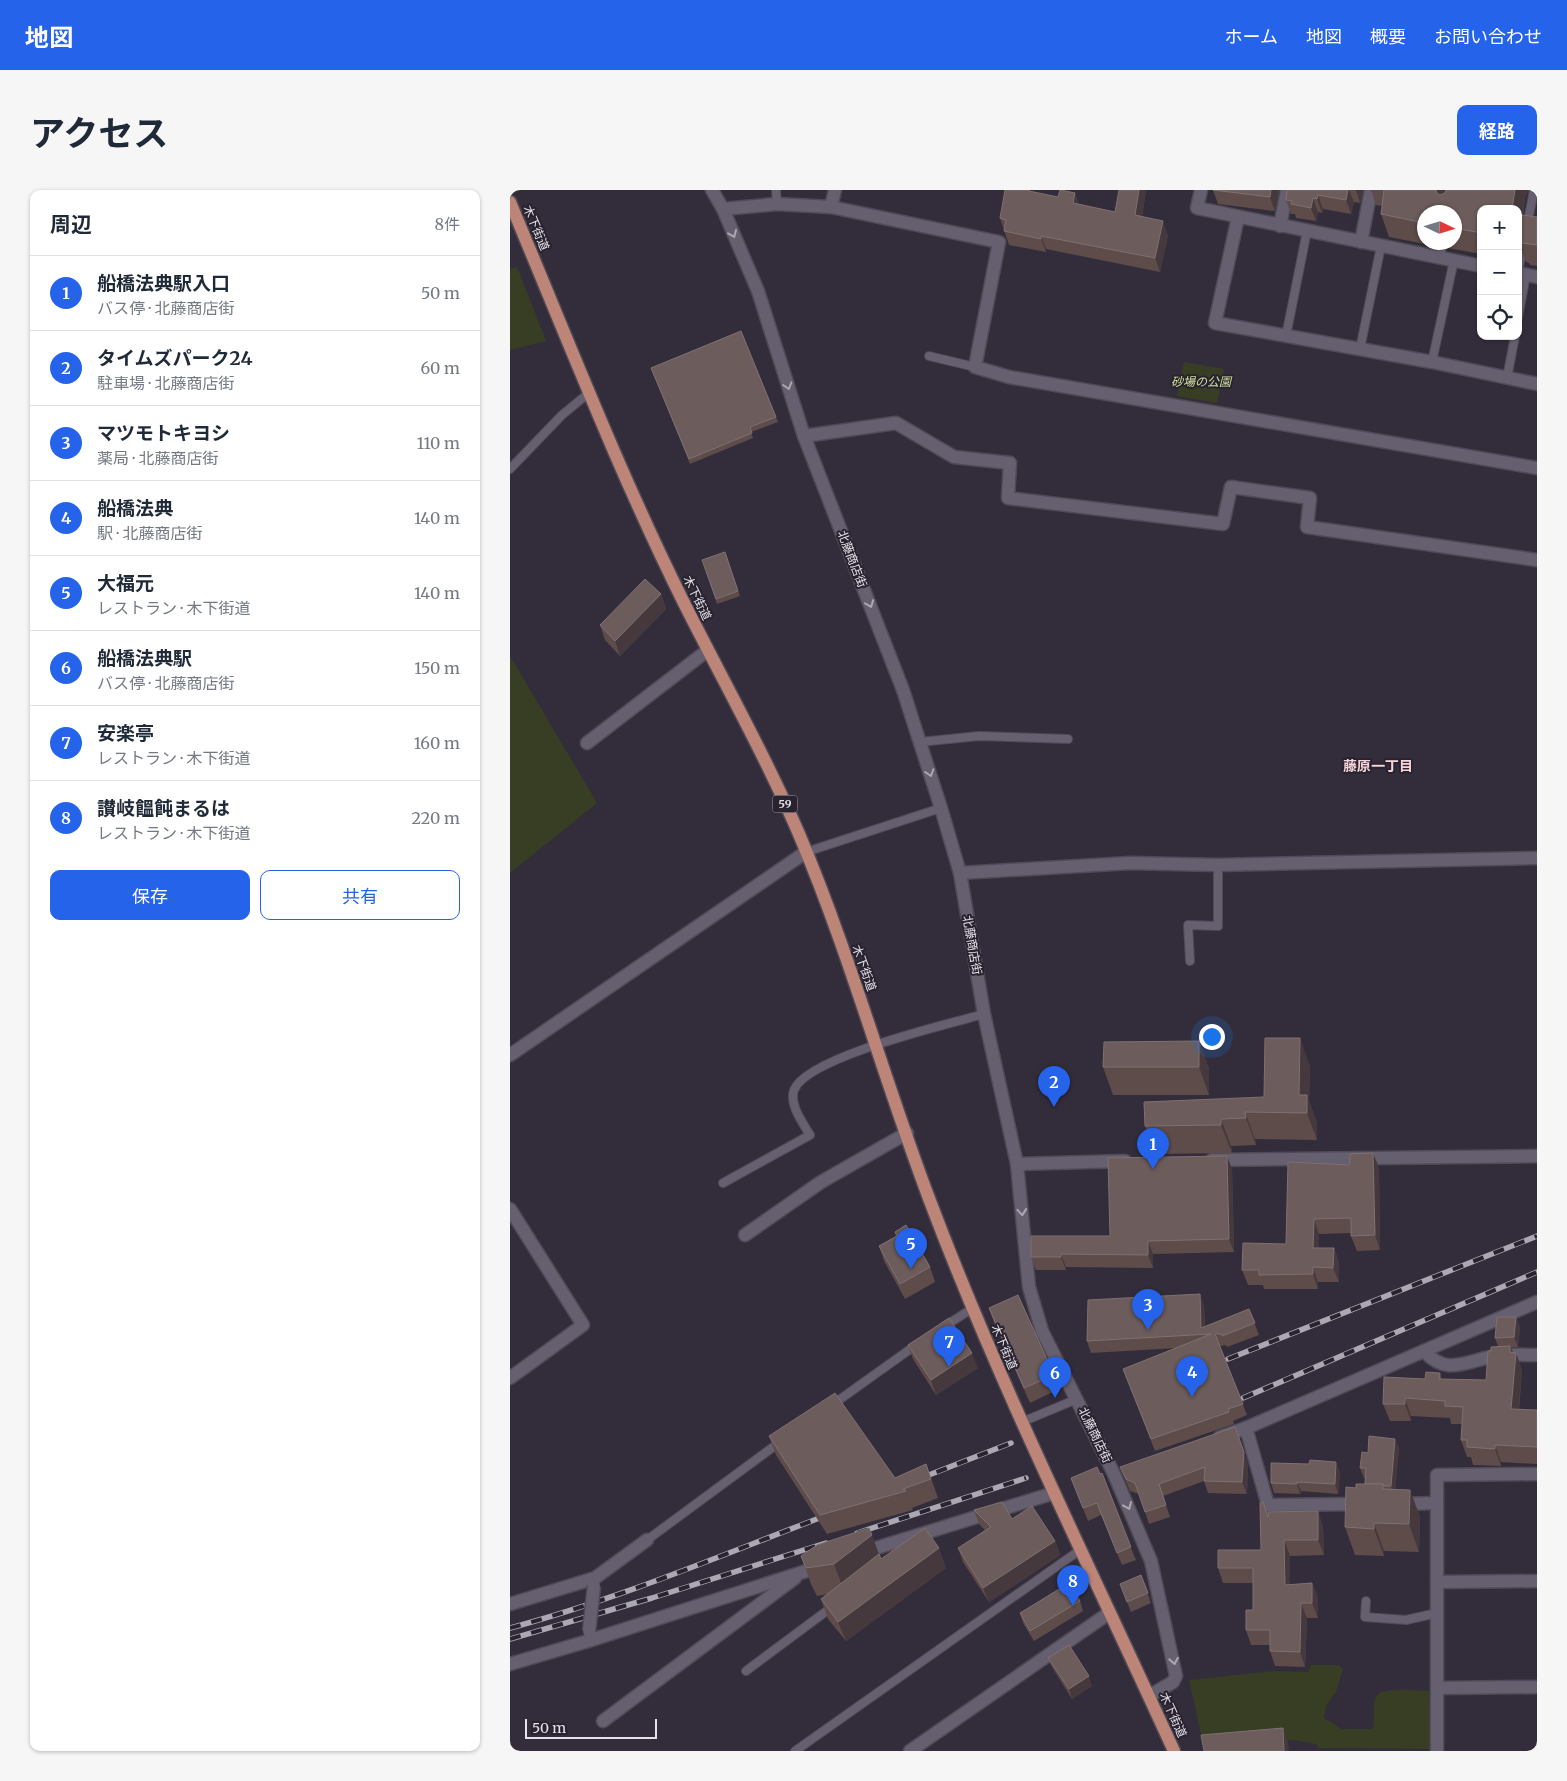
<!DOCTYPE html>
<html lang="ja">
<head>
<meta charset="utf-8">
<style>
	body { margin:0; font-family:Merriweather,"Noto Sans JP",serif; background:#f6f6f7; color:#1f2937 }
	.controls { position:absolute; right:15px; top:15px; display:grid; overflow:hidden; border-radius:10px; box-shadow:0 1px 4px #0004 }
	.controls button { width:45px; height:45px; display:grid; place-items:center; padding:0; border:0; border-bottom:1px solid #e0e1e3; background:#fff; color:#1f2937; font:25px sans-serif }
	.compass { position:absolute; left:907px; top:15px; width:45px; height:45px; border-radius:50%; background:#fff; box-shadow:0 1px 4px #0004; rotate:94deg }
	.scale { position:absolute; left:15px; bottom:12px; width:132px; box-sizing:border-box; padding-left:5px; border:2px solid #e5e2eb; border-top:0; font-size:14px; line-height:18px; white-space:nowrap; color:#e5e2eb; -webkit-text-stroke:4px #292330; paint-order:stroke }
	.you { position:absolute; left:701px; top:846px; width:18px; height:18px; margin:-12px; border:4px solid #fff; border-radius:50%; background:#1a73e8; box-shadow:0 0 0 8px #1a73e833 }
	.badge { display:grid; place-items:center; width:32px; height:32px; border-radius:50%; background:#2563eb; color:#fff; font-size:16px; font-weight:700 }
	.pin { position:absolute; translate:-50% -41px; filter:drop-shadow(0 1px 2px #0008) }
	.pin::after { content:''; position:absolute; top:26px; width:18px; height:15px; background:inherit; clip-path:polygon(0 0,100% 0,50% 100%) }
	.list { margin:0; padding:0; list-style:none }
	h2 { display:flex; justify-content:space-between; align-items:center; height:65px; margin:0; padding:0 20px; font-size:21px }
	h2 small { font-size:16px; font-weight:400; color:#747a83 }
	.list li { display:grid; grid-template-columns:32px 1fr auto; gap:15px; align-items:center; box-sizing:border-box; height:75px; padding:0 20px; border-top:1px solid #e0e1e3 }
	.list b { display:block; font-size:19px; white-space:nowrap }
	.list p { margin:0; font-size:16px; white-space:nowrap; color:#747a83 }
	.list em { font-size:16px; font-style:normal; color:#747a83 }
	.actions { display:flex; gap:10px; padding:15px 20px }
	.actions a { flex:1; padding:11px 0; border:1px solid #2563eb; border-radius:10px; text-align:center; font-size:18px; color:#2563eb }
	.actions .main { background:#2563eb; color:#fff }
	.icon { flex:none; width:28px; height:28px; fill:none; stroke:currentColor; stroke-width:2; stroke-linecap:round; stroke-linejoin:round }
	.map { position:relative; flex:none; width:1027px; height:1561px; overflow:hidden; border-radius:10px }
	header { display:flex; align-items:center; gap:30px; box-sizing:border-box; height:70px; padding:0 25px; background:#2563eb; color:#fff }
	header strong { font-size:24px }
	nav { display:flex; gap:28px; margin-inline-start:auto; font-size:18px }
	.intro { display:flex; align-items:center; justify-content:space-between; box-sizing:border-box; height:120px; padding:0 30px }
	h1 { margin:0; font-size:35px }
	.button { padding:12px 22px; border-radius:10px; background:#2563eb; color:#fff; font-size:18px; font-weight:700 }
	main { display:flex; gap:30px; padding:0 30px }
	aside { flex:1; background:#fff; border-radius:10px; box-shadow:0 1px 4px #0004 }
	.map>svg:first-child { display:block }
</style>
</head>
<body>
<header>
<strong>地図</strong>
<nav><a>ホーム</a><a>地図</a><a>概要</a><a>お問い合わせ</a></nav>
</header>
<div class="intro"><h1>アクセス</h1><a class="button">経路</a></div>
<main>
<aside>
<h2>周辺<small>8件</small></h2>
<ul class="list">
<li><span class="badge">1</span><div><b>船橋法典駅入口</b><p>バス停 · 北藤商店街</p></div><em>50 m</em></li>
<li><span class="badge">2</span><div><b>タイムズパーク24</b><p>駐車場 · 北藤商店街</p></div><em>60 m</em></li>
<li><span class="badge">3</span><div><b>マツモトキヨシ</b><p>薬局 · 北藤商店街</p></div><em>110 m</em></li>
<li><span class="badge">4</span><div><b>船橋法典</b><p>駅 · 北藤商店街</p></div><em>140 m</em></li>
<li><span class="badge">5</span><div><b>大福元</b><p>レストラン · 木下街道</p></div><em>140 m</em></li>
<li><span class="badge">6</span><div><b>船橋法典駅</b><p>バス停 · 北藤商店街</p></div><em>150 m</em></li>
<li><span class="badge">7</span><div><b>安楽亭</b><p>レストラン · 木下街道</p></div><em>160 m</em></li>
<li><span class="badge">8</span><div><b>讃岐饂飩まるは</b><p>レストラン · 木下街道</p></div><em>220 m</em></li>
</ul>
<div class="actions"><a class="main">保存</a><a>共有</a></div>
</aside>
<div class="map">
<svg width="1027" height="1561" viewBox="0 0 1027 1561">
	<rect width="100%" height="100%" fill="#332d3b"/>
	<g fill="#383e23">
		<polygon points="7,77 36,151 0,160 0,79"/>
		<polygon points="674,172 714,179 707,213 667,206"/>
		<polygon points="0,466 87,613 0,683"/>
		<path d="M 801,1475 L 829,1475 L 833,1479 L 826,1502 L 816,1516 L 814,1528 L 832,1539 L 863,1539 C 865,1530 862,1515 866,1507 C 871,1496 908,1501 919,1501 L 920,1559 L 808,1558 L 806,1554 L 785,1550 L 694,1557 L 679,1490 L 764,1481 L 798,1482 Z"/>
	</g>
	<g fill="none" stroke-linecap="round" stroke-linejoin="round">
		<defs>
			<g id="lane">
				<polyline points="266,0 267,14"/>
				<polyline points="1017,36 1024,0"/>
				<polyline points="930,67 933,52"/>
				<polyline points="1008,82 1014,52"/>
				<polyline points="1008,127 1016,85"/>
				<polyline points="776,146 797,41"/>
				<polyline points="850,159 871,56"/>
				<polyline points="419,166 465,177"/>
				<polyline points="922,172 944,70"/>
				<polyline points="997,188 1005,146"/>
				<polyline points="0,279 52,225 80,202"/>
				<polyline points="410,552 469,546 558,549"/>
				<polyline points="296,662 431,618"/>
				<polyline points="680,771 678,735 708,736 708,675"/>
				<path d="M 213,993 L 300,945 C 293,933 279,915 284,900 C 297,867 438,834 474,824"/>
				<polyline points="435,1136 463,1118"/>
				<polyline points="322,1215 406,1155"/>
				<polyline points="512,1232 567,1209"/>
				<polyline points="137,1350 270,1252"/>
				<polyline points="856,1411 855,1427 896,1430 927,1423"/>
				<polyline points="236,1481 322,1417"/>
				<polyline points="285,1561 570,1360"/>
			</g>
			<g id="street">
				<polyline points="202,0 213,19 248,101 294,246 393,500 431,618 450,683 474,824 507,974 519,1097 532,1141 604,1284 641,1371 666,1486 663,1492 639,1506"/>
				<polyline points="691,0 687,18 971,76"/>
				<polyline points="321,17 489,52 465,177 499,187 1027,278"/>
				<polyline points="213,19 267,14 321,17 325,0"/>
				<polyline points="728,27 705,133 922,172 1027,194"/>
				<polyline points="770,36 777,0"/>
				<polyline points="851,52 861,0"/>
				<polyline points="1008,83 1027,87"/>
				<polyline points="294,246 386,233 444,267 500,273 498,308 713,334 721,297 800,308 797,337 1027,370"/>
				<polyline points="77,553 198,460"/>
				<polyline points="450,683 620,673 708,675 1027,668"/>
				<polyline points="0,865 296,662"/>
				<polyline points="702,970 1027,966"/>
				<polyline points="507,974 615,971"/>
				<polyline points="0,1019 73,1135 0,1188"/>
				<polyline points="235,1045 311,992 397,943"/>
				<path d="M 914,1161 C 938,1188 958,1169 987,1166 C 1000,1164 1014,1165 1027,1165"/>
				<polyline points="736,1238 758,1315 852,1314"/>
				<polyline points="710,1247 736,1238 1027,1112"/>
				<polyline points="890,1314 927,1313"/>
				<polyline points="350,1363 544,1303"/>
				<polyline points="927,1392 1027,1391"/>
				<polyline points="0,1414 85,1388 137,1350"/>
				<polyline points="0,1474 78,1451 312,1376"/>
				<polyline points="927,1498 1027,1497"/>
				<polyline points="93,1531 285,1388"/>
				<polyline points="400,1561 599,1423"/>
				<polyline points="927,1561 927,1285 1027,1284"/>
			</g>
			<path id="primary" d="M 0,12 C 56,145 108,280 172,409 C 211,487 254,563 289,644 C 340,764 374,890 420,1011 C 491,1199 581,1379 664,1561"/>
		</defs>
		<use href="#lane" stroke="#504a56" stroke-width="10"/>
		<use href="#street" stroke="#504a56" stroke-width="15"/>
		<use href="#primary" stroke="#504a56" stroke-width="15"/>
		<use href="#lane" stroke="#665f6f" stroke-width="8"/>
		<use href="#street" stroke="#665f6f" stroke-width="12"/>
		<use href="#primary" stroke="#bd8577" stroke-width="12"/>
		<defs>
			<g id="rail">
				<polyline points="718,1169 1027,1046"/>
				<polyline points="733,1208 1027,1082"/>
				<polyline points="406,1290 501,1253"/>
				<polyline points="347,1343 516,1288"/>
				<path d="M 0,1438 C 109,1409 214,1364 320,1324"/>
				<polyline points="0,1449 142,1408 316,1353"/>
			</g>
		</defs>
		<use href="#rail" stroke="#aca8b3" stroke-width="5.5"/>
		<use href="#rail" stroke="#292330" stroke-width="4" stroke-dasharray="11" stroke-linecap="butt"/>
		<defs>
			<polyline id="street-bridge" points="79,1441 84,1396"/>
		</defs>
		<use href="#street-bridge" stroke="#504a56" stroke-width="15" stroke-linecap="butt"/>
		<use href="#street-bridge" stroke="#665f6f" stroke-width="12"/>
	</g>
	<g fill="#5d4c4a">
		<polygon points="636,0 632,27 658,45 650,82 536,59 536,62 499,55 490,28 523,2 569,14 605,22"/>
		<polygon points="703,0 769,0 765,21 708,14"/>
		<polygon points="777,0 853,0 850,13 844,12 841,24 813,19 812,23 808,22 806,31 786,28 785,24 781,24 776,10"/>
		<polygon points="861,0 1019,0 1015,8 1013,25 1027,27 1027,76 1020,75 1019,73 1016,72 1008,52 1008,19 971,19 971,64 938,58 935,52 944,52 944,22 914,22 914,52 927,52 926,56 879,47 871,24 872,16 866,15"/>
		<polygon points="1024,0 1027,0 1027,9"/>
		<polygon points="231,141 268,232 241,242 243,248 180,274 141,178"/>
		<polygon points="215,362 230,406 207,414 192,370"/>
		<polygon points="151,404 156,419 110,466 95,450 90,435"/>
		<polygon points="689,851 699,879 699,905 603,905 593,877"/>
		<polygon points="800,876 799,911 807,933 807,950 745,949 746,955 721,956 722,963 645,964 635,936 754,907"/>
		<polygon points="778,972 869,978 870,1060 847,1061 841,1046 841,1043 809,1044 809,1058 824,1058 829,1073 829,1092 808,1092 808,1099 754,1099 753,1095 738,1095 732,1080 776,1054"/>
		<polygon points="722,979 724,1062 643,1064 643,1078 556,1077 556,1080 526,1080 521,1067 600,1046"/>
		<polygon points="385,1042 420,1077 425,1092 395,1109 374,1071 369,1056 386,1046"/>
		<polygon points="694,1116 695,1137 739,1119 749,1145 717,1157 716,1155 710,1156 737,1225 723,1231 724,1234 645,1261 618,1191 667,1158 581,1163 577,1151"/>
		<polygon points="479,1118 544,1185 549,1199 520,1213 484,1132"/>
		<polygon points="1006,1127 1010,1137 1008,1157 1001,1157 1012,1180 1009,1220 1027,1220 1027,1274 991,1272 991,1276 963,1275 961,1267 957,1267 951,1250 952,1234 941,1234 940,1228 901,1226 901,1231 880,1231 873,1214 915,1189 930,1183 932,1189 976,1190 981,1161 988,1156 985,1148"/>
		<polygon points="398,1155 468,1178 426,1205 403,1169"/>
		<polygon points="259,1246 385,1288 416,1274 428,1308 402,1318 403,1320 317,1344 266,1265"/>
		<polygon points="889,1258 885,1299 900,1300 910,1327 909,1362 874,1361 874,1366 845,1365 835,1337 846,1298 855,1294 855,1288 854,1288 850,1278 858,1263"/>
		<polygon points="738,1274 737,1304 698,1303 694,1291 653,1306 660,1327 639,1334 629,1304 620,1301 610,1277"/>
		<polygon points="830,1282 828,1304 791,1301 790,1304 764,1303 761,1293"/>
		<polygon points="590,1284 626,1370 612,1375 591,1325 578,1331 561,1288"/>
		<polygon points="464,1320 502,1329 545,1351 550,1365 479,1412 453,1372 448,1358 475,1340 469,1334"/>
		<polygon points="758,1327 813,1336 814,1365 780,1366 780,1395 802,1393 808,1408 808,1428 797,1428 795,1477 765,1476 760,1461 760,1455 741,1455 736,1440 743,1420 743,1393 713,1393 708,1378 751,1360"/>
		<polygon points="359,1338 371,1369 436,1378 336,1451 318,1429 311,1409 318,1404 307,1406 301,1394 291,1366"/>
		<polygon points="631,1385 641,1413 621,1422 610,1394"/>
		<polygon points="570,1411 573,1421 524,1451 513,1433 510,1423"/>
		<polygon points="538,1468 582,1496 562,1509 542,1477"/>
	</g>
	<g fill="#46393d">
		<polygon points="629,0 636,0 630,39 625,25"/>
		<polygon points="761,0 769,0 765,21 760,7"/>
		<polygon points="838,0 839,0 844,12 841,24 836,10"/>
		<polygon points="846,0 853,0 850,13"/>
		<polygon points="926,0 939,0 934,21"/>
		<polygon points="1005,0 1019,0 1015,8 1008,49 1008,19 1002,19"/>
		<polygon points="565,3 570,16 563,13"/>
		<polygon points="808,5 813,19 812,23 807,9"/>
		<polygon points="803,8 808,22 806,31 801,18"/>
		<polygon points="653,31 658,45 650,82 645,68"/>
		<polygon points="531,46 536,59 536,62 531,49"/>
		<polygon points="151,404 156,419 110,466 105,451"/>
		<polygon points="790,848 800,876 799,911 807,933 807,950 797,923 789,905"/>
		<polygon points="689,851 699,879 699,905 689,877"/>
		<polygon points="735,922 745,949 746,955 736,928"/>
		<polygon points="711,929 721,956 722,963 711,935"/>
		<polygon points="863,963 869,978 870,1060 865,1045"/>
		<polygon points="717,966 722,979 724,1062 719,1049"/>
		<polygon points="804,1029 809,1044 809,1073 803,1058"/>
		<polygon points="638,1051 643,1064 643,1078 638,1065"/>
		<polygon points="824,1058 829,1073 829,1092 823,1078"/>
		<polygon points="551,1064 556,1077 556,1080 551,1067"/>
		<polygon points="803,1077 808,1092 808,1099 803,1084"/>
		<polygon points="690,1104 694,1116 695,1145 691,1138"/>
		<polygon points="1006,1127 1010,1137 1008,1157 1004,1147"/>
		<polygon points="1000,1156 1005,1168 1006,1163 1012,1180 1007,1237 1001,1219"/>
		<polygon points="462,1163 468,1178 426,1205 421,1190"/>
		<polygon points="895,1208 901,1226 901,1231 895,1214"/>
		<polygon points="725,1237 738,1274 737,1304 732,1292"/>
		<polygon points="885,1249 889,1258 885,1305 881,1296"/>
		<polygon points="985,1255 991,1272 991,1276 985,1259"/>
		<polygon points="826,1272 830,1282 828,1304 825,1294"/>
		<polygon points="787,1292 791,1301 790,1304 787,1294"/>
		<polygon points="900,1300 910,1327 909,1362 899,1334"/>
		<polygon points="808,1321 813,1336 814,1365 808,1350"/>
		<polygon points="864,1333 874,1361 874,1366 864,1339"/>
		<polygon points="362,1345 372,1373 334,1401 324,1374"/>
		<polygon points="774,1350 780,1366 780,1410 775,1395"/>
		<polygon points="545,1351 550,1365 479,1412 473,1398"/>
		<polygon points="429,1358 436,1378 336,1451 328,1432"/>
		<polygon points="802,1393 808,1408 808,1428 802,1413"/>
		<polygon points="791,1413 797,1428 795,1477 790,1462"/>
		<polygon points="579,1486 582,1496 562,1509 559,1499"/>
		<polygon points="773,1538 778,1553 779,1561 774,1561"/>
	</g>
	<g fill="#6c5c5b" stroke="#7f7172">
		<polygon points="495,0 519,0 519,1 548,7 550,0 551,0 565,3 563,13 605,22 609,0 629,0 625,25 653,31 645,68 531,46 531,49 494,41 496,30 490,28"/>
		<polygon points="703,0 761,0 760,7"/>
		<polygon points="777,0 838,0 836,10 808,5 807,9 803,8 801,18 781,14 782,11 776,10"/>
		<polygon points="874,0 926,0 927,3 930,5 935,3 936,0 1005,0 1002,19 971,19 971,43 944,38 944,22 914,22 914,33 871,24"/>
		<polygon points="1012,25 1027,27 1027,55 1012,53 1012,51 1008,50"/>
		<polygon points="231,141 266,227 240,237 242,243 179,269 141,178"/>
		<polygon points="215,362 228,401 206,409 192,370"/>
		<polygon points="135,389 151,404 105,451 90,435"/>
		<polygon points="755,848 790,848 789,905 797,905 797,923 735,922 736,928 711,929 711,935 635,936 634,912 754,907"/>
		<polygon points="689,851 689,877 593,877 594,852"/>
		<polygon points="863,963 865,1045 841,1046 841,1028 804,1029 803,1058 824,1058 823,1078 803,1077 803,1084 749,1085 749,1080 732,1080 733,1053 776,1054 778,972 840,975 840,964"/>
		<polygon points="717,966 719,1049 638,1051 638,1065 551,1064 551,1067 521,1067 521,1046 600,1046 598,968"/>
		<polygon points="396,1035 420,1077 390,1094 369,1056 387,1046 385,1042"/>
		<polygon points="690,1104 691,1138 739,1119 745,1133 712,1146 712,1144 705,1144 733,1214 718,1219 719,1222 641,1249 613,1179 701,1144 577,1151 578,1110"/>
		<polygon points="508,1105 544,1185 514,1198 479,1118"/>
		<polygon points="987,1127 1006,1127 1004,1147 985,1148"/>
		<polygon points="439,1128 462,1163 421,1190 398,1155"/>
		<polygon points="1000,1156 1000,1162 1006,1163 1001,1219 1027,1220 1027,1257 985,1255 985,1259 957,1257 957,1250 951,1250 953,1217 935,1216 935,1211 895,1208 895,1214 873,1214 874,1187 915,1189 916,1182 930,1183 929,1189 976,1190 978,1161 981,1161 981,1157"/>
		<polygon points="325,1203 385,1288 416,1274 421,1289 393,1299 396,1301 310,1325 259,1246"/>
		<polygon points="725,1237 734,1262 732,1292 694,1291 695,1277 649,1294 656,1315 635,1322 625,1293 616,1289 610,1277"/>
		<polygon points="859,1246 885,1249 881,1296 874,1296 873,1294 855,1294 856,1278 850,1278 852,1262 858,1263"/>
		<polygon points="800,1270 826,1272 825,1294 787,1292 787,1294 761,1293 761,1273 799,1274"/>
		<polygon points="587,1277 590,1284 592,1283 621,1357 607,1363 587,1313 573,1318 561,1288"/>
		<polygon points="846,1294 873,1294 873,1299 900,1300 899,1334 864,1333 864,1339 835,1337 836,1297 846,1298"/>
		<polygon points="492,1312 502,1329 522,1316 545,1351 473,1398 448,1358 481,1337 464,1320"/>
		<polygon points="753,1312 758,1327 758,1322 808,1321 808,1350 774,1350 775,1395 802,1393 802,1413 791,1413 790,1462 760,1461 760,1440 736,1440 736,1420 743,1420 743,1378 708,1378 708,1360 751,1360 750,1313"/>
		<polygon points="359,1338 362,1345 324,1374 296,1378 291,1366 307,1355"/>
		<polygon points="415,1338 429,1358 328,1432 311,1409 369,1364 371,1369"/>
		<polygon points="631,1385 638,1403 617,1412 610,1394"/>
		<polygon points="559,1393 570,1411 520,1441 510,1423"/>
		<polygon points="559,1455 579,1486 559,1499 538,1468"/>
		<polygon points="773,1538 774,1561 694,1561 691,1545"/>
	</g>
	<defs><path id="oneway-chevron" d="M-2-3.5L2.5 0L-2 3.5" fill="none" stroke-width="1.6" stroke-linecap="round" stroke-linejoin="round" transform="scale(1.25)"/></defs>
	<g stroke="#aca7b3">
		<use href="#oneway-chevron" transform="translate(223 44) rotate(67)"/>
		<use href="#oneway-chevron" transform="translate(278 196) rotate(72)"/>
		<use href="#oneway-chevron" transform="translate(360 414) rotate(69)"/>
		<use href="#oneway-chevron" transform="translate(420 583) rotate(72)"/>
		<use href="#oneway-chevron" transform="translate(512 1022) rotate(85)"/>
		<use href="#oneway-chevron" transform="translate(618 1316) rotate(67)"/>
		<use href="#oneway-chevron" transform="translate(664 1471) rotate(80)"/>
	</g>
	<g text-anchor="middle" stroke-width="4" stroke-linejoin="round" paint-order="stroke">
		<rect fill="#292330" stroke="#ada9b3" stroke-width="1" x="262.5" y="605.5" width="25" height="17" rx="4"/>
		<g font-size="11" font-weight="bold" fill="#e5e2eb">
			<text x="275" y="618">59</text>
		</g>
		<g font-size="12" fill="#e5e2eb" stroke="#292330">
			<text transform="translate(26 38) rotate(67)" y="4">木下街道</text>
			<text transform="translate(342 369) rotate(69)" y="4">北藤商店街</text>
			<text transform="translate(187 408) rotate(64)" y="4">木下街道</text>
			<text transform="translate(462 755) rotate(80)" y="4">北藤商店街</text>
			<text transform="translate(354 778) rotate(70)" y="4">木下街道</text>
			<text transform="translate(494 1157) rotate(67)" y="4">木下街道</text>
			<text transform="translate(585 1245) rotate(64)" y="4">北藤商店街</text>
			<text transform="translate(663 1525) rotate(66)" y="4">木下街道</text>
		</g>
		<g font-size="12" font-style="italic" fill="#d0e09a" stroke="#292330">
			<text x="691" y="196">砂場の公園</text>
		</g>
		<g font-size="14" font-weight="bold" fill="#f8d5db" stroke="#292330">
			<text x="868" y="581">藤原一丁目</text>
		</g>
	</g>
</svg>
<div class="controls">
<button>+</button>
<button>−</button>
<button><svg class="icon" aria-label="locate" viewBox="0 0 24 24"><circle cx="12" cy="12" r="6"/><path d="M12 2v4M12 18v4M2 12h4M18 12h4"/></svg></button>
</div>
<svg class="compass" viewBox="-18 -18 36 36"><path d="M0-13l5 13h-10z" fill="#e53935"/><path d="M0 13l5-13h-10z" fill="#747a83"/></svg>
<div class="scale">50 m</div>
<div class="you"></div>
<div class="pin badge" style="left:643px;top:979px">1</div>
<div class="pin badge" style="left:544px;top:917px">2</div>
<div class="pin badge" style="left:638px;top:1140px">3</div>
<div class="pin badge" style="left:682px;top:1207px">4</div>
<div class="pin badge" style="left:401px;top:1079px">5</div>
<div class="pin badge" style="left:545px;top:1208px">6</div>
<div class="pin badge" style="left:439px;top:1177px">7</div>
<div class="pin badge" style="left:563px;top:1416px">8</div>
</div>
</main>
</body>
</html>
